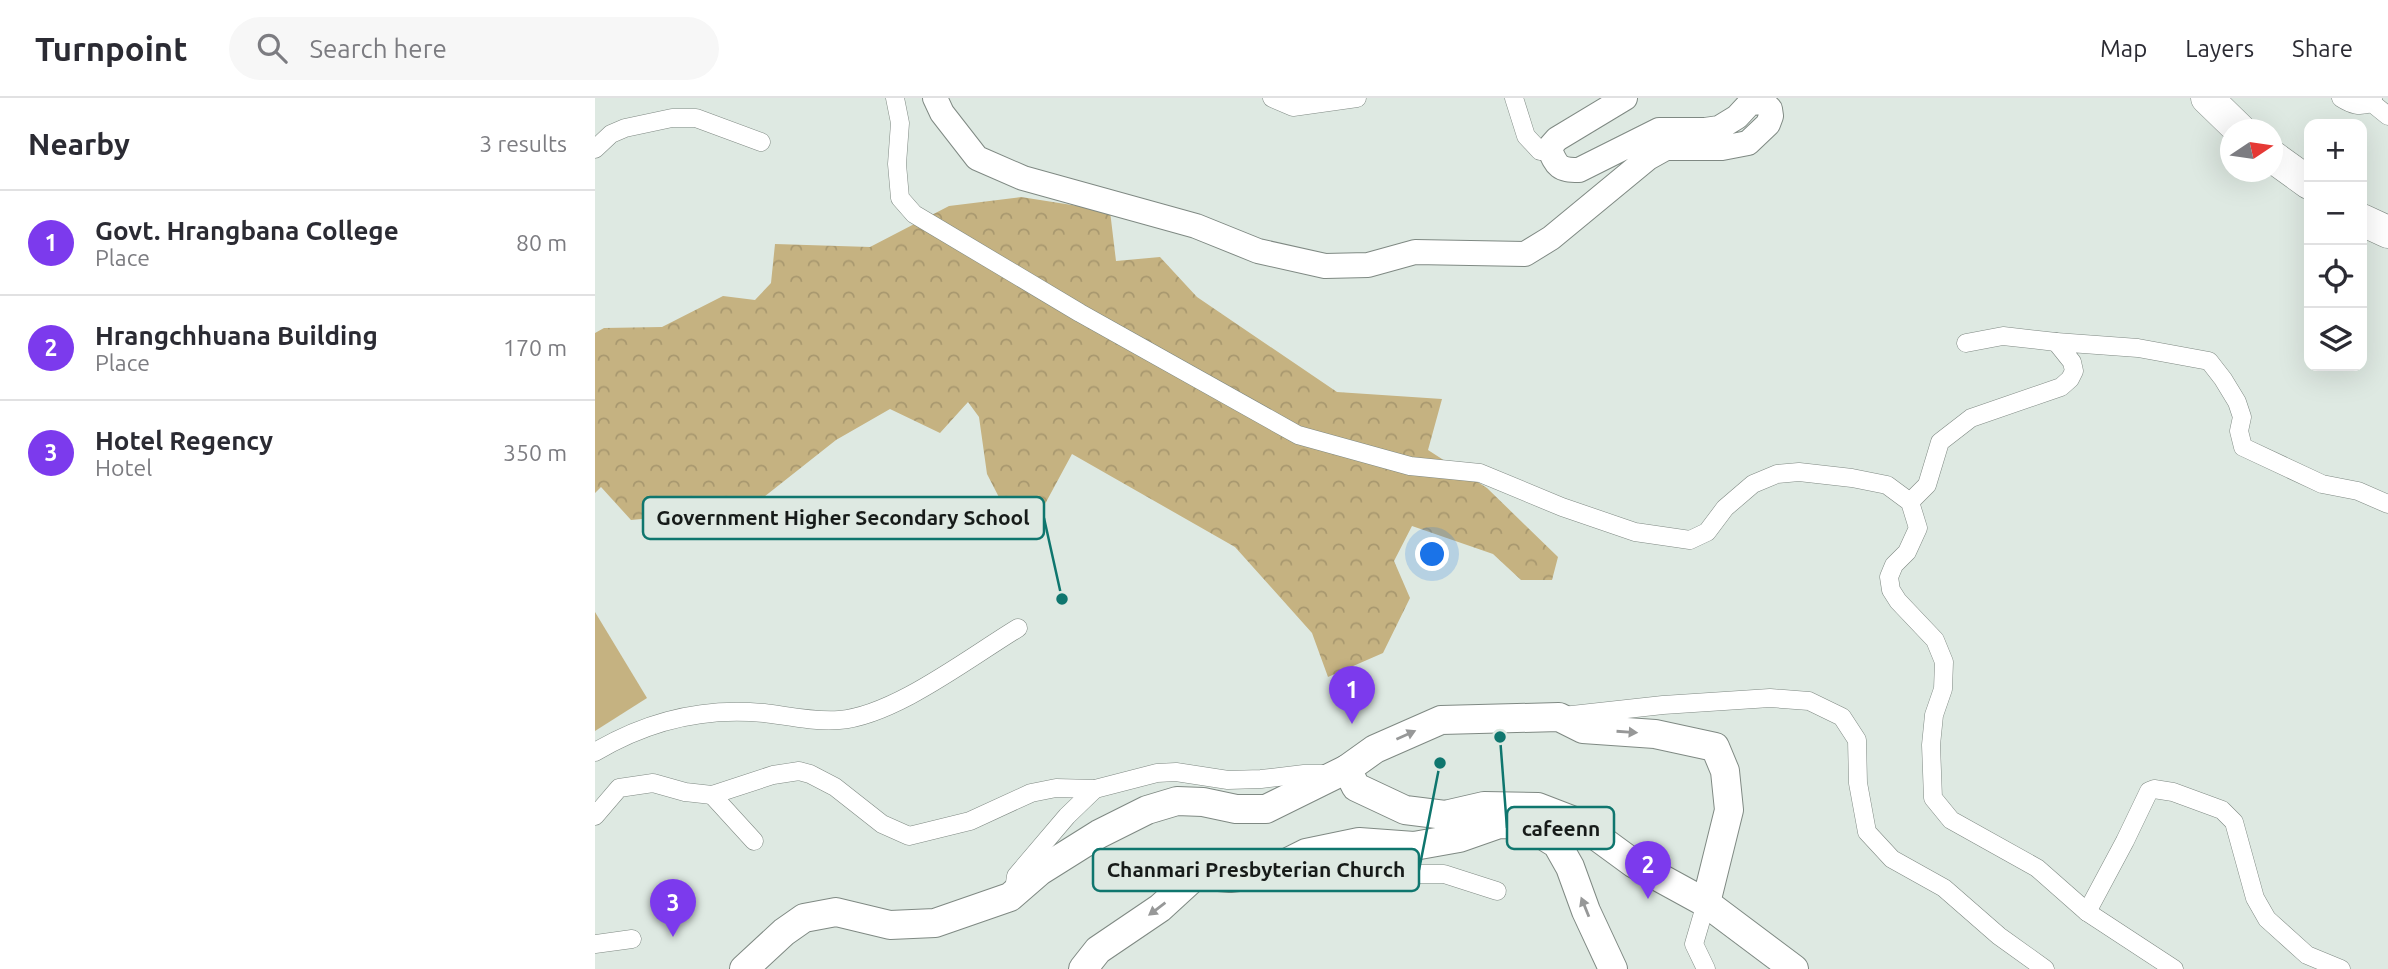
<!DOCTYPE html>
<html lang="en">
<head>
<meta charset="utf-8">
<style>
	body { margin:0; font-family:Ubuntu,sans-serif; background:#f7f7f7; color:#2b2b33 }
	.controls { position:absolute; right:21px; top:21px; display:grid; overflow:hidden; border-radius:14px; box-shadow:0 7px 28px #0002 }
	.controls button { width:63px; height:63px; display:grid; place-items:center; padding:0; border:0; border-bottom:2px solid #e1e1e2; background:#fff; color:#2b2b33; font:35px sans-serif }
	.compass { position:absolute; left:1625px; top:21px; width:63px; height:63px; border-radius:50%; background:#fff; box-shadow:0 7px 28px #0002; rotate:77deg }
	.you { position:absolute; left:838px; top:457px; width:24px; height:24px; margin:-18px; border:5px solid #fff; border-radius:50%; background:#1a73e8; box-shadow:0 0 0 10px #1a73e833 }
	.badge { display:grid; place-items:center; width:46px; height:46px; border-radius:50%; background:#7c3aed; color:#fff; font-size:23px; font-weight:700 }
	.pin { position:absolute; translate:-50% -58px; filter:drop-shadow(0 2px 4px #0008) }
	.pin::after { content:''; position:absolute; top:37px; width:24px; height:21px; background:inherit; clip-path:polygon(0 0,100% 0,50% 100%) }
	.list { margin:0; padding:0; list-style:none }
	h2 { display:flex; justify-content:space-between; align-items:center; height:91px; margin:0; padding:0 28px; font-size:30px }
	h2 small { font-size:23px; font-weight:400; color:#7c7c81 }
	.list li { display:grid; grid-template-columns:46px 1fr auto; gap:21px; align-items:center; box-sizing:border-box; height:105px; padding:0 28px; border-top:2px solid #e1e1e2 }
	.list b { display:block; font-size:26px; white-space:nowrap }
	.list p { margin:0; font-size:23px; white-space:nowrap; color:#7c7c81 }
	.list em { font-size:23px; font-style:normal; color:#7c7c81 }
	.icon { flex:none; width:38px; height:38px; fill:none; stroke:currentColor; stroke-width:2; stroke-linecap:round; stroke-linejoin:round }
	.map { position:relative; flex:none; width:1793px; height:871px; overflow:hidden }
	header { display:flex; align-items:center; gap:42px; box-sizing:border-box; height:98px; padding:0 35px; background:#fff; border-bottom:2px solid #e1e1e2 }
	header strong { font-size:33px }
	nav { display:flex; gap:38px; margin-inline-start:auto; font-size:24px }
	.search { width:490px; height:63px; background:#f7f7f7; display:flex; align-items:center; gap:18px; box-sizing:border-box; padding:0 24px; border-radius:38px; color:#7c7c81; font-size:26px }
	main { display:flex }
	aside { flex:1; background:#fff }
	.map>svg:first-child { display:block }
</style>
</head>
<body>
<header>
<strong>Turnpoint</strong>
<div class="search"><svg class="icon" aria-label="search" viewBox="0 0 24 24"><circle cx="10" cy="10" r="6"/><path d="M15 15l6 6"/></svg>Search here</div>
<nav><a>Map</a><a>Layers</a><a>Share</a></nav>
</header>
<main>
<aside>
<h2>Nearby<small>3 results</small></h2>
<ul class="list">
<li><span class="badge">1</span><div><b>Govt. Hrangbana College</b><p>Place</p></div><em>80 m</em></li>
<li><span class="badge">2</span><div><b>Hrangchhuana Building</b><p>Place</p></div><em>170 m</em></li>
<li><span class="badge">3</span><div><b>Hotel Regency</b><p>Hotel</p></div><em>350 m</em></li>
</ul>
</aside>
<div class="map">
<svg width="1793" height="871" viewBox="0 0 1793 871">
	<defs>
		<pattern id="forest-crowns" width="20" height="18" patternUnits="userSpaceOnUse" patternTransform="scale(1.75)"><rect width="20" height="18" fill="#c5b281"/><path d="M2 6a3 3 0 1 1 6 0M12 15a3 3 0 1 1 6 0" fill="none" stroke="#a8986f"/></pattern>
	</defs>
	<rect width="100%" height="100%" fill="#dee9e2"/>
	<polygon fill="#c5b281" points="0,514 52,600 0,633"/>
	<polygon fill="url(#forest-crowns)" points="426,99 515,113 521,163 565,159 602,199 742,294 847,301 833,352 892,390 963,459 957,482 926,482 898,456 817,428 799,463 815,500 788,555 733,579 717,535 640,449 477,356 443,419 410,411 392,376 384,319 373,304 345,335 295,311 241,342 155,410 132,414 92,400 68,419 36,422 6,389 0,395 0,235 9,230 67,229 128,198 160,202 176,185 180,146 275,149 354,108"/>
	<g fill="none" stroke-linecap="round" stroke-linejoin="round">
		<defs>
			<g id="street">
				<polyline points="300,0 305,25 302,66 305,100 319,116 485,215 703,337 815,368 885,375 967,409 1040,434 1095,442 1112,434 1130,410 1158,386 1182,376 1204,374 1257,380 1292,387 1315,404 1323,430 1312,454 1299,467 1294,479 1296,492 1303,503 1340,542 1349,564 1348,591 1339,617 1336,647 1338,700 1356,722 1442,770 1492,814 1579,871"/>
				<polyline points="677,0 698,9 762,0"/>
				<polyline points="919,0 931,38 945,53 954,50"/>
				<path d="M 1746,0 C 1757,7 1764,9 1777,5 L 1778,0"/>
				<polyline points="1777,5 1793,18"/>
				<polyline points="0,51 16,36 30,30 77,20 101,20 166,44"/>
				<polyline points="1371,245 1408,238 1461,244"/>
				<polyline points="1315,404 1332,387 1345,344 1376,320 1466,289 1475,281 1479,273 1477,264 1461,244 1543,250 1614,263 1628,281 1642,304 1647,319 1644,333 1648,349 1727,386 1763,393 1793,406"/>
				<polyline points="968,618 1068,607 1175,600 1214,603 1247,619 1262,642 1263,685 1272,734 1297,761 1349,790 1404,838 1450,871"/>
				<path d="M 0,654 C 52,623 108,609 169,615 C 193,618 219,624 244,622 C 299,618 375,559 423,530"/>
				<polyline points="117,697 159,743"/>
				<polyline points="0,718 24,690 58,685 90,694 117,697 178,677 204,673 215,676 240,689 287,726 314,738 375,723 436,695 461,690 500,691 562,675 581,674 633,682 666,681 709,676 735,676"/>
				<polyline points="711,755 729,768 814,776 849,776 902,793"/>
				<polyline points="420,785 421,778 472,718 500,691"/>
				<polyline points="1492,814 1530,743 1554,693 1559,691 1578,694 1627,712 1639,724 1660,800 1672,821 1712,857 1746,871"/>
				<polyline points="0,846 37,841"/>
				<polyline points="1111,871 1099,846 1111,805"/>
			</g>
			<path id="secondary" d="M 340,0 L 347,15 L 382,60 L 428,80 L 601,128 L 663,153 L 730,168 L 773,167 L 820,154 L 930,156 L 956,140 L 1053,60 L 1071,50 L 1127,50 L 1153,45 L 1173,26 L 1176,18 L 1175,11 L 1168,4 L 1155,5 L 1142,19 L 1124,30 L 1110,32 L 1064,32 L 984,72 C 964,72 962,69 954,50 L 962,41 L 1030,0"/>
			<g id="primary">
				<polyline points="752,671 780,651 846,622 964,619 988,631 1060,636 1120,649 1130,673 1134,712 1111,805"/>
				<polyline points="149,871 189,834 209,820 241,814 295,827 340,825 415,799 445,773 504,736 552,712 582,703 608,704 641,711 671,711 752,671 761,689 810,712 850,717 889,708 943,709 982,724 1038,765 1111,805 1199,871"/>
				<polyline points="488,871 503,852 565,810 601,777 635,780 669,776 711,755 764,744 819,748 864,740 904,726 931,727 962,746 975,769 991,813 1018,871"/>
			</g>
			<g id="highway">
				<polyline points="1612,0 1645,32"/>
				<polyline points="1678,59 1714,85"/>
				<polyline points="1767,122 1793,134"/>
			</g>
		</defs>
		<use href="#street" stroke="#7f8983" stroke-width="19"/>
		<use href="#secondary" stroke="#7f8983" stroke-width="26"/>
		<use href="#primary" stroke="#7f8983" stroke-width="30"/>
		<use href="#highway" stroke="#7f8983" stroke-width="33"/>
		<use href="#street" stroke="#fff" stroke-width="18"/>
		<use href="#secondary" stroke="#fff" stroke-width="24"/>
		<use href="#primary" stroke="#fff" stroke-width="28"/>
		<use href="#highway" stroke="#fff" stroke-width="32"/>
	</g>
	<defs><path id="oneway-solid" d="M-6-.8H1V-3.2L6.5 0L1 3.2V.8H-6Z" transform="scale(1.75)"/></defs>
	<g fill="#979898">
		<use href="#oneway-solid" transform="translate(1032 634) rotate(4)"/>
		<use href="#oneway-solid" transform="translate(811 637) rotate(-24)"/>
		<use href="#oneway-solid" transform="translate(990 809) rotate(-112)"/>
		<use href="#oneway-solid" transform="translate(562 811) rotate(143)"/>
	</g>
	<path fill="none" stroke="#0f766e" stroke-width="2.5" d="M467 501L449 420M905 639L912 730M845 665L824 772"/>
	<g fill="#0f766e" stroke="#dee9e2" stroke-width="2.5">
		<circle cx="467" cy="501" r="7"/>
		<circle cx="905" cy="639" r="7"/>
		<circle cx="845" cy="665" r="7"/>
	</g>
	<g fill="#dee9e2" stroke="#0f766e" stroke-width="2.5">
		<rect x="48" y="399" width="401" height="42" rx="7"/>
		<rect x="912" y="709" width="107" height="42" rx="7"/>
		<rect x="498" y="751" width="326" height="42" rx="7"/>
	</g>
	<g font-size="21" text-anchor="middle" font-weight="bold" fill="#171b19">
		<text x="248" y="427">Government Higher Secondary School</text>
		<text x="966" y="738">cafeenn</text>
		<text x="661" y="779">Chanmari Presbyterian Church</text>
	</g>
</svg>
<div class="controls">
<button>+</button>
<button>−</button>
<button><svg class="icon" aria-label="locate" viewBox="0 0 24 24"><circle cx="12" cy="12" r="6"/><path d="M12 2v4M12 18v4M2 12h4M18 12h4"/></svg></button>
<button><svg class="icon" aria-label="layers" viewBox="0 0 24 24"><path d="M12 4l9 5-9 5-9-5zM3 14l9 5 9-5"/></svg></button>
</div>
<svg class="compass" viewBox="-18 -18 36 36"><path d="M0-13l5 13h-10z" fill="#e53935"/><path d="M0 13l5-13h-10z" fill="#7c7c81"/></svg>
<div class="you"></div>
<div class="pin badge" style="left:757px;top:626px">1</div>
<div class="pin badge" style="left:1053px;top:801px">2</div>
<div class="pin badge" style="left:78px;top:839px">3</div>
</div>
</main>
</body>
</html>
